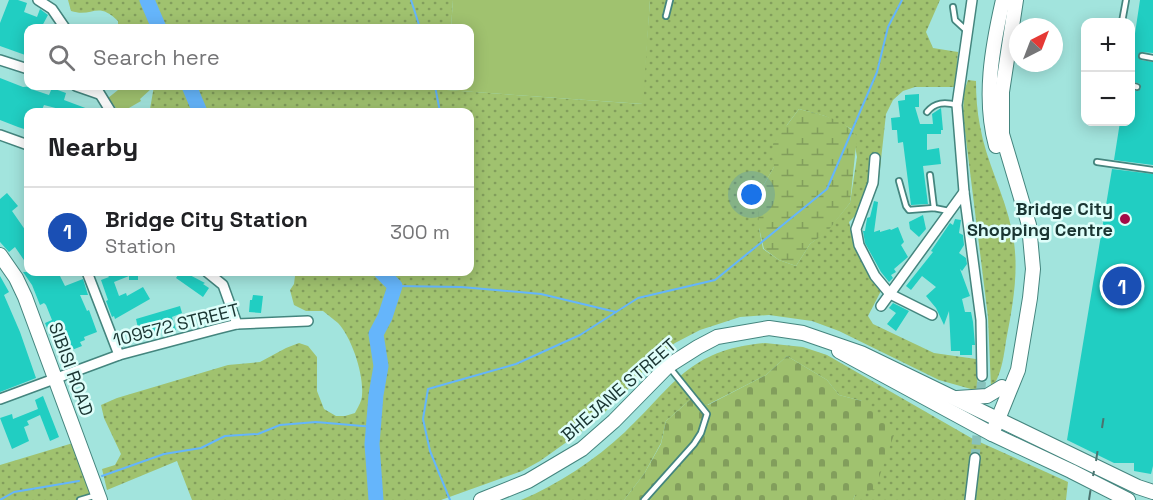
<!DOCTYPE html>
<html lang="en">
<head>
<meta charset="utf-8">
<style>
	body { margin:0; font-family:"Space Grotesk",sans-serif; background:#f2f2f2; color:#202124 }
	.controls { position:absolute; right:18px; top:18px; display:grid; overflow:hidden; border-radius:12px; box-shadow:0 3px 15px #0003 }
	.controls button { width:54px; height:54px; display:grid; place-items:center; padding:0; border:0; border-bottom:2px solid #e0e0e0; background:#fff; color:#202124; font:30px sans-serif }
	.compass { position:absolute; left:1009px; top:18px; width:54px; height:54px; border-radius:50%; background:#fff; box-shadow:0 3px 15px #0003; rotate:42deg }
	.you { position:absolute; left:752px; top:195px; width:21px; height:21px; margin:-15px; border:4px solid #fff; border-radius:50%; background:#1a73e8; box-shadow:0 0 0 9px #1a73e833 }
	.badge { display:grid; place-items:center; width:39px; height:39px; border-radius:50%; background:#0b8043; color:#fff; font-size:20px; font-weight:700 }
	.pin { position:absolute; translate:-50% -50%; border:3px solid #fff; box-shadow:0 2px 6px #0006 }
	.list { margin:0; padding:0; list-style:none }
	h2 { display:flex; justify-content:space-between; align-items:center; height:78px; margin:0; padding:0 24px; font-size:26px }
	h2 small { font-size:20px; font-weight:400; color:#757577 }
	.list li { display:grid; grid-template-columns:39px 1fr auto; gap:18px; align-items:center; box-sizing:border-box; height:90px; padding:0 24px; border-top:2px solid #e0e0e0 }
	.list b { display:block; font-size:22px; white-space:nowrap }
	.list p { margin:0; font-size:20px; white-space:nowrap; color:#757577 }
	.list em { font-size:20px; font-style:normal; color:#757577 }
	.icon { flex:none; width:33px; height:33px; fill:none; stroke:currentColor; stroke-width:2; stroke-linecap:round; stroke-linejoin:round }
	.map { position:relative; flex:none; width:1153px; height:500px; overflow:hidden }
	.search { position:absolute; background:#fff; box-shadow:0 3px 15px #0003; left:24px; top:24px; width:450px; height:66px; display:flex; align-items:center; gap:15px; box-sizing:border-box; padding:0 21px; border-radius:12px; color:#757577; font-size:22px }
	.panel { position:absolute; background:#fff; box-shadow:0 3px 15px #0003; left:24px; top:108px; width:450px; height:168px; border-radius:12px }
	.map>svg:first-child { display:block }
</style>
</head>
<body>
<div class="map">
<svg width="1153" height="500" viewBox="0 0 1153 500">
	<defs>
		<pattern id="grass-dots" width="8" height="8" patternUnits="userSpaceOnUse" patternTransform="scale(1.5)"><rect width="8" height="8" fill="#a0c26f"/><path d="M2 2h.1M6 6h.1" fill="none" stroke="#829e5c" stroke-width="1.8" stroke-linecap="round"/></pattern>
		<pattern id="wetland-marsh" width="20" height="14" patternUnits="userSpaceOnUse" patternTransform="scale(1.5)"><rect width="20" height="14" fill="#a0c26f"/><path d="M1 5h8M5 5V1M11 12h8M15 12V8" fill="none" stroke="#829e5c"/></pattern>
		<pattern id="cemetery-stones" width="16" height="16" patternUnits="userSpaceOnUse" patternTransform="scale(1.5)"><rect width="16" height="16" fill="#a0c26f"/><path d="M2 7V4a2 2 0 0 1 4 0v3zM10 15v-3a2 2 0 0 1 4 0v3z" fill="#829e5c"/></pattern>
	</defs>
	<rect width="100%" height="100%" fill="#a2e4dd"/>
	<g fill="url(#grass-dots)" fill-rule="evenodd">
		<path d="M 68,0 L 453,0 L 451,28 L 118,28 L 118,21 C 97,0 93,18 71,11 Z"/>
		<path d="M 650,0 L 940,0 L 926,32 L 933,48 L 958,52 L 955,87 L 915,87 L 903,91 L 893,100 L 886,114 L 878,187 L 864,200 L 854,217 L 849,222 L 855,246 L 882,289 L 868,316 L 873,324 L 934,353 L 976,359 L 978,391 L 939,380 L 839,331 L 812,321 L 769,315 L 740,317 L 700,330 L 675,343 L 653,360 L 623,395 L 592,424 L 540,461 L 522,471 L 441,500 L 192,500 L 177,461 L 107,490 L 102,469 L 115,465 L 121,454 L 104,418 L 101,405 L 117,398 L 228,365 L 260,362 L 286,348 L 299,343 L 308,346 L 317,357 L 317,391 L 324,409 L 336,416 L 345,416 L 355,413 C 358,407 362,401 362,395 C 364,375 352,338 338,323 C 333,319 328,315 323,311 L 306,311 L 294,305 L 290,290 L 294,284 L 295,276 L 291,272 L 470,272 L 470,112 L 151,112 L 150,109 L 154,86 L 447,86 L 447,90 L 642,104 ZM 799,109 L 825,116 L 852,129 L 857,157 L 850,203 L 827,231 L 810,244 L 796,266 L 779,260 L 763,249 L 759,228 L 762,188 L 774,167 L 787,125 Z"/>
		<path d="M 968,80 L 976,81 C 976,96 977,111 980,126 C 986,162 1005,195 1012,231 C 1020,268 1013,304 1006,341 C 1004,355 1001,378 991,388 L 988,317 L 963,115 L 964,91 Z"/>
		<path d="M 765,343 L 803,347 L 827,355 L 973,439 L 1068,482 L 1066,500 L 975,500 L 975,487 L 971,457 L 965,500 L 853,500 L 855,495 L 862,401 L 839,395 L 827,380 L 787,356 L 766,375 L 707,405 L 691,399 L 666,421 L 661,443 L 644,474 L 624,500 L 521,500 C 559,484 595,460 625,432 C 675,385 688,350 765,343 Z"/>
		<polygon points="73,443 94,500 0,500 0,465"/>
	</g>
	<path fill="url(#wetland-marsh)" d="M 799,109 C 819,114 844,119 857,136 L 850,203 L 827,232 L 810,244 L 796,266 L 779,260 L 764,249 L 759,228 L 758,208 L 762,188 L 774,167 L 773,144 Z"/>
	<polygon fill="url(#cemetery-stones)" points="787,356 827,380 839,395 862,401 896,429 875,489 855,495 853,500 624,500 644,474 661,444 666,421 691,399 708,405 766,375"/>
	<g fill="#a0c26f">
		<polygon points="453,0 650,0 643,104 446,90 447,86 470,86 470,28 451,28"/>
		<polygon points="123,86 148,86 151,89 140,99 141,101 122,112 119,112 108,98"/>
	</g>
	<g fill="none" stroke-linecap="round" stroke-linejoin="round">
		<g stroke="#65b5fb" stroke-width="2">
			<polyline points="411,0 420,28"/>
			<polyline points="435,86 440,112"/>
			<polyline points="395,286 461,287 541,294 616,312 638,298 715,280 827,189 877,72 888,27 902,0"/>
			<polyline points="102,476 164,454 201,448 225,436 258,434 280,425 316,422 374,427"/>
			<polyline points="0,500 14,492 79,481"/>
			<polyline points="450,500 430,451 423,419 428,389 516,364 580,335 616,312"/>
		</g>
		<g stroke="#65b5fb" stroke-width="15">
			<polyline points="147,0 159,28"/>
			<polyline points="189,86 200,112"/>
			<polyline points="376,500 372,444 376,395 381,366 376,334 385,317 395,286 381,272"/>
		</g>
	</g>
	<g fill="#21cec2">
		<polygon points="9,0 18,0 27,3 24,12 37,17 40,9 48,15 41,28 28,26 28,56 0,46 0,23"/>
		<polygon points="1140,0 1153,0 1153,53 1141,52 1138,56 1141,60 1153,62 1153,165 1114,160 1120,122 1131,122 1131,90 1138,91 1141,88 1140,84 1131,81 1131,60"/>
		<polygon points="0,78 23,87 36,86 34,90 49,95 52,88 66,93 64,100 96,112 71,112 44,105 41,112 28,112 27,130 18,127 0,120"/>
		<polygon points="919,94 919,107 915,107 920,124 933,124 932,114 941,108 943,130 941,130 941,134 927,134 927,150 939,148 941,164 923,166 928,204 911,205 903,142 898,143 897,130 892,130 891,118 900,117 898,101 905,100 905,95"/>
		<polygon points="1112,169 1153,174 1153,466 1151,474 1134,471 1134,463 1114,463 1067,440"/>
		<polygon points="7,193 18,206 12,211 28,234 28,266 15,247 9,252 0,242 0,199"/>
		<polygon points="874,201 878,202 874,232 880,230 880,232 890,229 891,230 898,227 904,242 901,245 908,257 894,269 896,272 891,275 893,278 889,282 881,272 865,243 863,231 865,231 867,218 870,217"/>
		<polygon points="923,215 926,229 919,237 910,229 909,222"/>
		<polygon points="955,219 961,220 959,233 963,235 964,245 959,253 966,258 967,264 962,271 960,269 970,296 962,299 965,312 971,312 973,322 975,345 972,345 972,355 960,355 960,351 951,351 949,311 944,325 936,308 926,296 936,287 922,276 911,290 906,286 933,252 931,251 950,223 953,225"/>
		<polygon points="23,272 58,272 65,286 83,279 88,295 80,295 87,311 89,310 97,332 84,337 85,340 80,342 82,346 72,350 76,359 67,362 61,346 55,348 45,323 52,320 46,305 44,303 40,305 32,285"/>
		<polygon points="105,272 140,272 138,273 138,280 129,280 129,276 114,282 119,296 126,293 127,296 143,287 150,299 115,319 114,316 112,317 106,301 108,300 101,280 109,277"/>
		<polygon points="180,272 184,272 205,283 203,284 209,288 203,297 176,278"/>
		<polygon points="0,276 9,292 4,295 20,332 36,378 0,392"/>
		<polygon points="253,295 263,296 261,313 249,312 250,300 252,300"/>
		<polygon points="893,303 909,311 896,331 887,324 896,313 889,308"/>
		<polygon points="180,306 182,313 172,317 176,330 168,333 167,330 140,337 136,319"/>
		<polygon points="43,396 59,437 50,441 40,415 27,421 29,425 24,427 29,441 12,449 0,418 12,414 13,419 38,409 35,400"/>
	</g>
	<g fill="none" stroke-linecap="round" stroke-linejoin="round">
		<polyline stroke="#87c1bb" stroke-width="9" stroke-dasharray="9 4.5" stroke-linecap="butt" points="975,458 982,376"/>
		<defs>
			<g id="lane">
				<polyline points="953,7 955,20 967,31"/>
				<polyline points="666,16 670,0"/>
				<polyline points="1122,22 1126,0"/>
				<polyline points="1142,56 1153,58"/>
				<polyline points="1130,85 1137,87"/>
				<path d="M 927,112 C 935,102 945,102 957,105"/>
				<polyline points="1097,162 1153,170"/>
				<polyline points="930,175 934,208"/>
				<polyline points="899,181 906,206 909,210 934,208 949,211"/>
				<polyline points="80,500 97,495"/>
				<polyline points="644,500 694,444 701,433 707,414 670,368"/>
			</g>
			<g id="street">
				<polyline points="38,0 52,9 65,28"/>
				<polyline points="972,0 957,105 964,192 981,320 982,376"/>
				<polyline points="0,60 28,69"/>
				<polyline points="76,86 99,94"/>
				<polyline points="95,86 111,112"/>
				<polyline points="0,135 28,145"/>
				<polyline points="875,158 873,183 856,229 859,245 875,276 890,294 932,315"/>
				<polyline points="87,272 119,355"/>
				<polyline points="207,272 223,285 237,324"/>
				<polyline points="881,306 964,192"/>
				<polyline points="0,399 119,355 217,329 237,324 308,321"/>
				<polyline points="970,500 975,458"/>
			</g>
			<g id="secondary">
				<path d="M 996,146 C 983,98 992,48 1003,0"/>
				<polyline points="0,255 16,278 25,297 100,500"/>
				<polyline points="839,351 992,434 1071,471 1128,500"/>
				<polyline points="957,398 987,396 1002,387"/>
				<polyline points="992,434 1018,370 1030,298 1033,269 1029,225 1002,134 1002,92 1016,0"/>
				<polyline points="481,500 528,481 582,449 614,421 668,366 698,347 717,337 769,328 803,333 861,353 1138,487 1153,492"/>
			</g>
		</defs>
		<use href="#lane" stroke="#44857e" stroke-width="8"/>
		<use href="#street" stroke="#44857e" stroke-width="12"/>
		<use href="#secondary" stroke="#44857e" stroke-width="16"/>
		<use href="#lane" stroke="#fff" stroke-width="4.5"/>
		<use href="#street" stroke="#fff" stroke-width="9"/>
		<use href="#secondary" stroke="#fff" stroke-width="14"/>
		<g stroke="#4a736f" stroke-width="2" stroke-dasharray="10 10" stroke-linecap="butt">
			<polyline points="1102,428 1104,415"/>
			<polyline points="1096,461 1099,442"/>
			<polyline points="1093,476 1094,471"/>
			<polyline points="1089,500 1091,487"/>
		</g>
	</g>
	<circle fill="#a30b47" stroke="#defefa" stroke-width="2" cx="1125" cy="219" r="6"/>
	<g text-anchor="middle" stroke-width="5" stroke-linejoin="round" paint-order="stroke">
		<g font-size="18" font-weight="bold" fill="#1a3532" stroke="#defefa" text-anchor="end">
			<text x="1113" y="215">Bridge City<tspan x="1113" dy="21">Shopping Centre</tspan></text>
		</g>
		<g font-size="18" fill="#1a3532" stroke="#defefa">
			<text transform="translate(176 325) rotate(-14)" y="6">109572 STREET</text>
			<text transform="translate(71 369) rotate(70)" y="6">SIBISI ROAD</text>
			<text transform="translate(619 390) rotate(-41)" y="6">BHEJANE STREET</text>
		</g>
	</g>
</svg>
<div class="controls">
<button>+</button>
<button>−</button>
</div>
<svg class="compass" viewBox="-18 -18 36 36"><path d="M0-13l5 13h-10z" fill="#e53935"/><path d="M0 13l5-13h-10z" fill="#757577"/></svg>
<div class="you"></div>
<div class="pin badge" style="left:1122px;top:286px;background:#1a4fb4">1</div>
<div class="search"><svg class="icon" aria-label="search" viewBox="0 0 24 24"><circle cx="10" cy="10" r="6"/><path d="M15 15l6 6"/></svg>Search here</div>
<section class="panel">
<h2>Nearby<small></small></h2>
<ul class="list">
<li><span class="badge" style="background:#1a4fb4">1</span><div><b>Bridge City Station</b><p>Station</p></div><em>300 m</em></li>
</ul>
</section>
</div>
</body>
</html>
